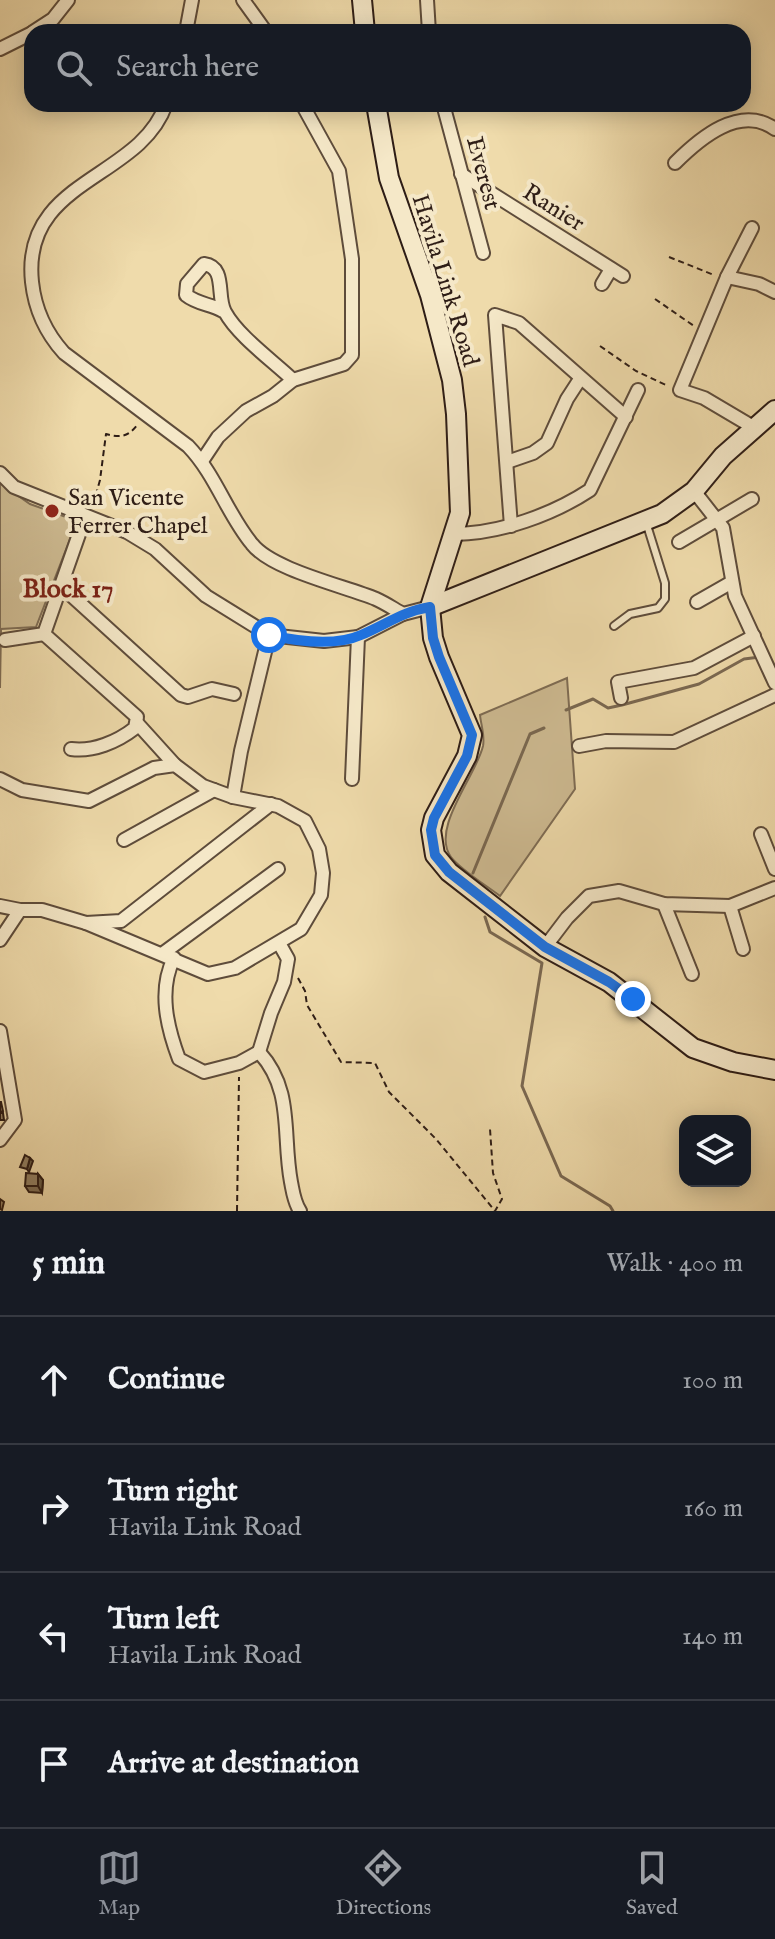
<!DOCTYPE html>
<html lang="en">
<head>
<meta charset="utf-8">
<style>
	body { margin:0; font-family:"IM FELL English",serif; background:#242831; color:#f1f3f6 }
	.controls { position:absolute; right:24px; bottom:24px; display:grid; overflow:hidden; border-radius:16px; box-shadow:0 4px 20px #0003 }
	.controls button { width:72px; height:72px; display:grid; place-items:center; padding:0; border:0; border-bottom:2px solid #363941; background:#171b24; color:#f1f3f6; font:40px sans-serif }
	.stop { position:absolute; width:24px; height:24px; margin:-18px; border:6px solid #1a73e8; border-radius:50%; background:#fff }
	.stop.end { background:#1a73e8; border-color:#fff; box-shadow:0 2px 8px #0008 }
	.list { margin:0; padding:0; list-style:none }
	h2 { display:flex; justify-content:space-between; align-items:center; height:104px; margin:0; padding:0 32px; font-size:34px }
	h2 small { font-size:26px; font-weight:400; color:#9ea1a6 }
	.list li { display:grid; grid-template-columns:52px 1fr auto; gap:24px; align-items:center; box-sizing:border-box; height:128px; padding:0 32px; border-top:2px solid #363941 }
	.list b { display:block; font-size:30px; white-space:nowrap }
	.list p { margin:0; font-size:26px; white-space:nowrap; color:#9ea1a6 }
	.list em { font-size:26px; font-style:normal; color:#9ea1a6 }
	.icon { flex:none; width:44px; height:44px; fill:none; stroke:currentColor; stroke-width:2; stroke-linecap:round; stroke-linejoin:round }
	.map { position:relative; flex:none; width:775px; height:1211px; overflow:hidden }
	.search { position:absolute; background:#171b24; box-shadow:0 4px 20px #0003; left:24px; right:24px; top:24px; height:88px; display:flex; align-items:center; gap:20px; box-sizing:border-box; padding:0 28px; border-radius:24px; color:#9ea1a6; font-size:30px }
	.sheet { height:616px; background:#171b24 }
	nav { display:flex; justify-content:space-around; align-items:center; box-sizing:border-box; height:112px; border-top:2px solid #363941; background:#171b24; font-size:22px; color:#9ea1a6 }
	nav a { display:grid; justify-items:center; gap:4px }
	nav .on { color:#8c9099 }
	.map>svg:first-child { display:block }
</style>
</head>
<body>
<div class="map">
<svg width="775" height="1211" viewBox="0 0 775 1211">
	<rect width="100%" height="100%" fill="#efdbab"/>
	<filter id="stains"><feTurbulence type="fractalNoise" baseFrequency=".0025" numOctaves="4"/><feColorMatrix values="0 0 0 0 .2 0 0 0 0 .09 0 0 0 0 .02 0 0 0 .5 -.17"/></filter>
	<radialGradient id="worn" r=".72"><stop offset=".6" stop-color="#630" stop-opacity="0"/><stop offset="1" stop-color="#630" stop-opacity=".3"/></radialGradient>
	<g fill="#cebb92" stroke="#7e6c54" stroke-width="2">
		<polygon points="0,483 30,504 77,521 36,627 1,629 0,688"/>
		<path d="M 567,678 L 575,789 L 500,896 C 487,886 461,870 451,857 C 430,829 476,776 483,746 C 485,736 481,725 480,715 Z"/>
	</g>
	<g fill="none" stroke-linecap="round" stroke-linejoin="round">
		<g stroke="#7a6851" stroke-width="3">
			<polyline points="566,710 593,699 608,708 622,705 699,684 744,659 760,657"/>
			<polyline points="473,873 530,734 544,728"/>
			<polyline points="485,917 490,932 542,963 522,1086 561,1176 610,1206 613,1211"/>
		</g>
		<defs>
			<polyline id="lane" points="614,626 630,614 658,608 665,599 665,583 646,522"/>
			<g id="street">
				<polyline points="243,0 266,32"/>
				<polyline points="427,0 429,32"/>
				<polyline points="33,32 53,19 68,0"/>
				<polyline points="186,32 192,0"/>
				<polyline points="0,49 32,33"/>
				<path d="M 166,104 C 140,180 21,179 32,282 C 35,310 45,332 64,353 L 188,446 C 216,475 227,514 252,544 C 272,570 345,586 376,599 C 385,603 394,609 403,614"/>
				<polyline points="443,104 483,253"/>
				<path d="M 675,163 C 700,138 740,104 775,129"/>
				<polyline points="461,174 623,276"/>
				<polyline points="752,228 727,277 680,390 704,398 753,427"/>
				<polyline points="727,277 759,284 775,292"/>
				<polyline points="602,284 611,269"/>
				<path d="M 223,311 C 211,304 197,304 186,295 L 187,284 L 204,264 C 227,267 216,297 225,312 C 238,336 273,361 293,380"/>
				<polyline points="202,461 218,437 246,411 273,396 293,380 344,364 352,355 352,259 339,171 302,104"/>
				<polyline points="507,462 533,453 547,443 567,399 580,379"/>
				<polyline points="0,473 14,487 127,532 155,549 206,596 269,635 324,641 358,637 403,614 430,607"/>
				<polyline points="694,491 723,528 735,596 775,683"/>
				<polyline points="511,526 495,315 519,323 626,417"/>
				<path d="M 455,534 C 501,533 552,515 590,490 L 638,390"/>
				<polyline points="679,542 752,499"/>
				<polyline points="61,586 181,695 188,697 212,689 234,694"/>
				<polyline points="697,602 732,582"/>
				<path d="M 44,634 L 137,717 L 135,728 C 117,742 93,752 71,749"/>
				<polyline points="5,640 44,634 85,517"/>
				<polyline points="621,698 618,682 694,668 754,636"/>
				<polyline points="137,723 175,765"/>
				<polyline points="579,746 606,741 674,742 775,695"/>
				<polyline points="0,779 22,790 89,801 154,768 175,765 203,786 233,797"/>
				<polyline points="352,779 358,637"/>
				<polyline points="761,834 775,869"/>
				<polyline points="124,840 214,790"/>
				<polyline points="664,904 692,974"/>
				<polyline points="0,906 20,910"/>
				<polyline points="730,906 743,949"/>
				<polyline points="86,923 208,974 235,968 301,929 321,895 323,873 319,849 305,821 278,806 233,797 241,751 269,635"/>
				<polyline points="0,940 20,910 42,910 86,923 121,921 271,804"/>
				<polyline points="545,947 567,918 589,896 619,891 664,904 730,906 775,888"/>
				<polyline points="162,954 278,869"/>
				<path d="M 174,958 C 158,990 167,1027 179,1059 L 204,1072 L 239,1063 L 259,1052 C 294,1090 282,1134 291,1182 C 293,1192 294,1202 300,1211"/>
				<polyline points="0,1031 15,1120 0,1140"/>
				<polyline points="259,1052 271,1013 284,982 288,959 279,943"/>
			</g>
			<g id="secondary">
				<polyline points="362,0 365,32"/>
				<polyline points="376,104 389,178 430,295 452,380 456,414 460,513 430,607 433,638 439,657 472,735 467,756 434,818 431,830 435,855 449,872 545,947 609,982 693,1048 733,1062 775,1070"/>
				<polyline points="430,607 662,514 694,491 723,456 775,410"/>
			</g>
		</defs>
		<use href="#lane" stroke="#5e4c3b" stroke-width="10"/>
		<use href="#street" stroke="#5e4c3b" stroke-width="16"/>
		<use href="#secondary" stroke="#2e1d16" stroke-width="22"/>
		<g stroke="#2e1d16" stroke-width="2" stroke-dasharray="6 4" stroke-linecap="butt">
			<polyline points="669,257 714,275"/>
			<polyline points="655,299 694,326"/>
			<polyline points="600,346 636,371 668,386"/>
			<path d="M 93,505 L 100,480 L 106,434 C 121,438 128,437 138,424"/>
			<polyline points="298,978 305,991 307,1005 341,1062 375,1063 389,1092 436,1139 495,1211 502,1199 493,1173 490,1129"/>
			<polyline points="237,1211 239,1077"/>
		</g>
		<use href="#lane" stroke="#f5e8c8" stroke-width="6"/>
		<use href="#street" stroke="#f5e8c8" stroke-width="12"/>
		<use href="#secondary" stroke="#f5e8c8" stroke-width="18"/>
	</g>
	<polygon fill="#7e6e55" stroke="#2e1d16" stroke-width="2" points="38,1174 43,1180 42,1193 29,1192 25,1186"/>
	<g fill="#665a45" stroke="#2e1d16" stroke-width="2">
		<polygon points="30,1158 33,1161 29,1172 27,1169"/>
		<polygon points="38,1174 43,1180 42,1193 38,1186"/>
	</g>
	<g fill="#928063" stroke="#2e1d16" stroke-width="2">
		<polygon points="0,1102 1,1102 3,1111 0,1112"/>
		<polygon points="0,1113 3,1113 4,1120 0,1120"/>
		<polygon points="25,1155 30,1158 27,1169 20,1167"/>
		<polygon points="26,1173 38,1174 38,1186 25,1186"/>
		<polygon points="0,1199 4,1202 2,1210 0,1209"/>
	</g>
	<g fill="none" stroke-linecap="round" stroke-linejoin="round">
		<path stroke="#1a73e8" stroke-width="10" d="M 269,635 C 296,641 334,647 361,635 C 385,625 404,611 430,607 L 433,638 L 439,657 L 472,735 L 467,756 L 434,818 L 431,830 L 435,855 L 449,872 L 545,947 L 609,982 L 633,999"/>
	</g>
	<circle fill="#8f2418" stroke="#f5e8c8" stroke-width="3" cx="52" cy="511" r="8"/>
	<g text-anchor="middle" stroke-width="8" stroke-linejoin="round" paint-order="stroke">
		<g font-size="24" fill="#2e1d16" stroke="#f5e8c8">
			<text transform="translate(484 173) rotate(75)" y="8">Everest</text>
			<text transform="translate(554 207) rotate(32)" y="8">Ranier</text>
			<text transform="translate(446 280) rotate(73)" y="8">Havila Link Road</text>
		</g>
		<g font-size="24" fill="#2e1d16" stroke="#f5e8c8" text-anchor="start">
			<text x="68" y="505">San Vicente<tspan x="68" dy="28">Ferrer Chapel</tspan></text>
		</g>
		<g font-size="26" font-weight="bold" fill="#7a1f14" stroke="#f5e8c8">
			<text x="68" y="597">Block 17</text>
		</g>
	</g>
	<rect width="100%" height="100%" filter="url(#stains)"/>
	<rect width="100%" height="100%" fill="url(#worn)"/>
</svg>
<div class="controls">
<button><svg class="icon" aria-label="layers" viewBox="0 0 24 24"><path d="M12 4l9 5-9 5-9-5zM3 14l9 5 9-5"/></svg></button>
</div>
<div class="stop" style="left:269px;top:635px"></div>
<div class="stop end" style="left:633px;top:999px"></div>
<div class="search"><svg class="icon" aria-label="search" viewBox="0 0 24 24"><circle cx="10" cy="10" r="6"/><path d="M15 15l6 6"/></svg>Search here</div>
</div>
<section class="sheet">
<h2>5 min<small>Walk · 400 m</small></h2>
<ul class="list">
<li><svg class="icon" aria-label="ahead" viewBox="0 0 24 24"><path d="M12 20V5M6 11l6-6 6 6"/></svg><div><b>Continue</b></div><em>100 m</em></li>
<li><svg class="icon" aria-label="right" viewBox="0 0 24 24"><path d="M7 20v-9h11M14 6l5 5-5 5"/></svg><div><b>Turn right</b><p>Havila Link Road</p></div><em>160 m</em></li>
<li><svg class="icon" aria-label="left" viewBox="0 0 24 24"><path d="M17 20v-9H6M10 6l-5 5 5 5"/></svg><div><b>Turn left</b><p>Havila Link Road</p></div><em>140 m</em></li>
<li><svg class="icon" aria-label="arrive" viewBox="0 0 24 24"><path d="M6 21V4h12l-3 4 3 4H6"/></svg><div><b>Arrive at destination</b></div></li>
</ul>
</section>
<nav>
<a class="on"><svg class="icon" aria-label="map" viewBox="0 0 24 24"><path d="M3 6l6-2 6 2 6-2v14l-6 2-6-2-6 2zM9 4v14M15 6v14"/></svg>Map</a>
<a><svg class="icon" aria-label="directions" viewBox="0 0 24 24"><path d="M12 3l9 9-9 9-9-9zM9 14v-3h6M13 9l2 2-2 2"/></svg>Directions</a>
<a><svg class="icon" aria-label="saved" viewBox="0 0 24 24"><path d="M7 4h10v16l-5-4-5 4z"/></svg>Saved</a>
</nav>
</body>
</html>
